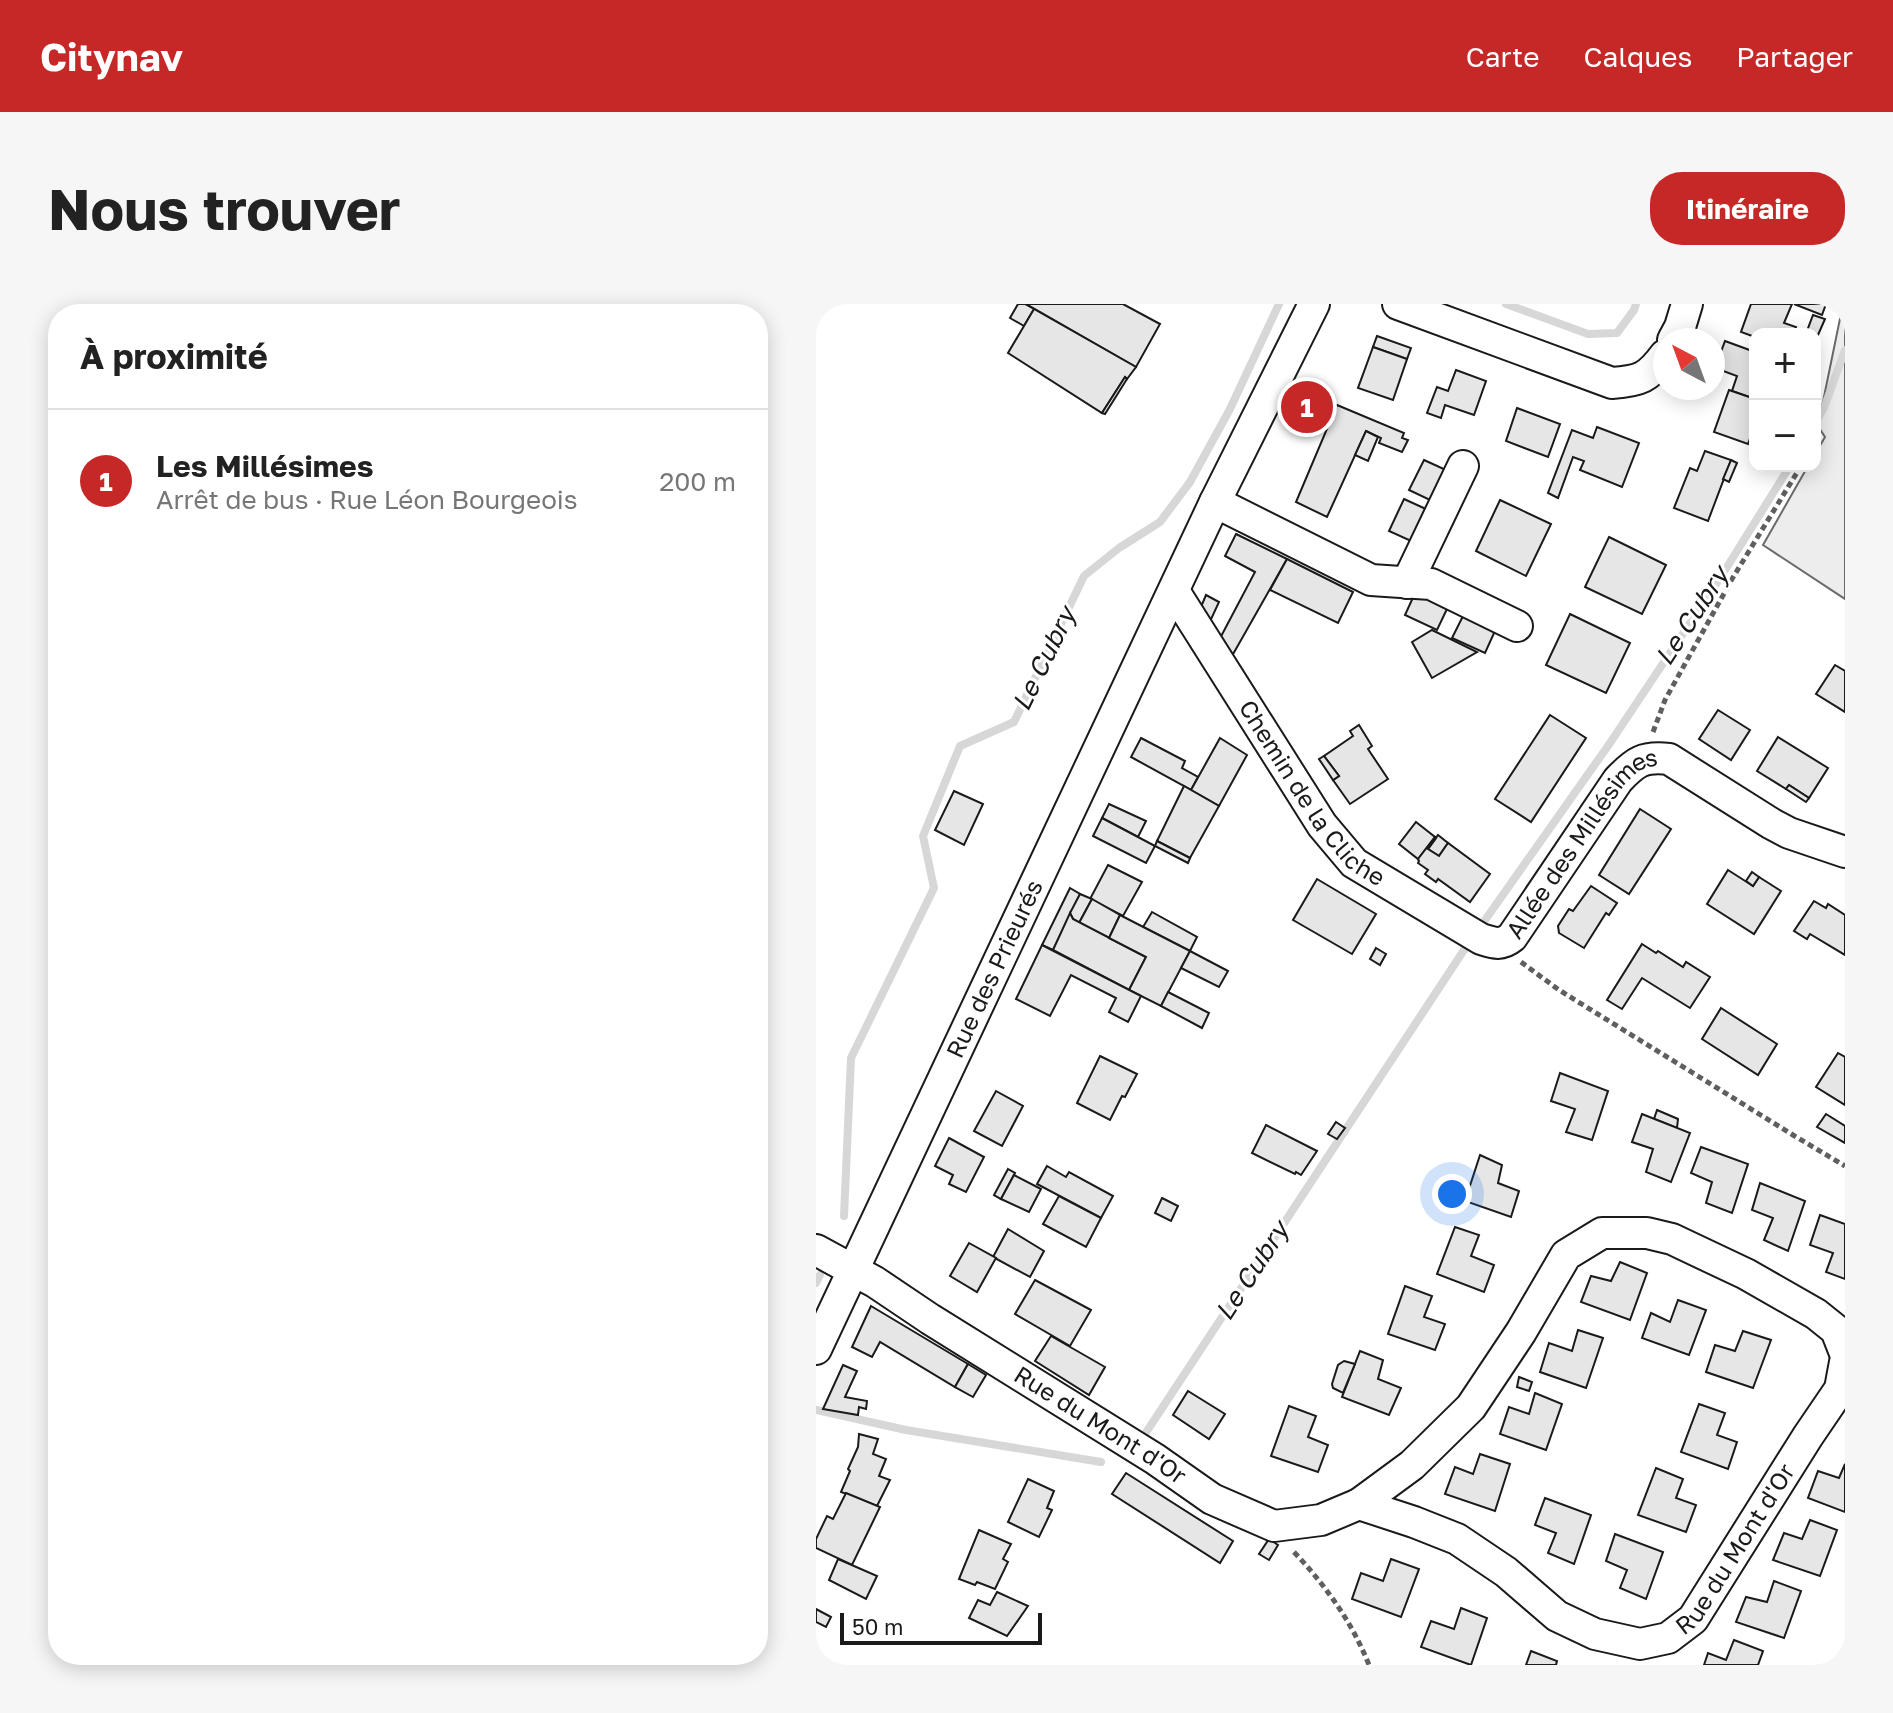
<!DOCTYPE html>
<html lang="fr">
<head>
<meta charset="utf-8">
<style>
	body { margin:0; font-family:"Golos Text",sans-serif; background:#f6f6f6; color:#222 }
	.controls { position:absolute; right:24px; top:24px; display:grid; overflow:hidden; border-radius:16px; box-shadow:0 4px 20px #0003 }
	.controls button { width:72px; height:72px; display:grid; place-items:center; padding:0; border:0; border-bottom:2px solid #e0e0e0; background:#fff; color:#222; font:40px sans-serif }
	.compass { position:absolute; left:837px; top:24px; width:72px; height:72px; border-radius:50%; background:#fff; box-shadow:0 4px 20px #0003; rotate:319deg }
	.scale { position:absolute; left:24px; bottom:20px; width:202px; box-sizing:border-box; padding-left:8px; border:4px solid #1a1a1a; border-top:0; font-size:22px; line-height:28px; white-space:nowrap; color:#1a1a1a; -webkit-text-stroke:6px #fff; paint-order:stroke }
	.you { position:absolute; left:636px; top:890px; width:28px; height:28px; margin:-20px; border:6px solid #fff; border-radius:50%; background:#1a73e8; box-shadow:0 0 0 12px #1a73e833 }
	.badge { display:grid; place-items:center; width:52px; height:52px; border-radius:50%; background:#c62828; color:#fff; font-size:26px; font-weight:700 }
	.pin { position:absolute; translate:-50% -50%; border:4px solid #fff; box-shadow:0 2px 8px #0006 }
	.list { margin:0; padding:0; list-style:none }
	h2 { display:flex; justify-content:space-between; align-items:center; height:104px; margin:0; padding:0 32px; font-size:34px }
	h2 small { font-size:26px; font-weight:400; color:#767676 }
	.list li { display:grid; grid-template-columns:52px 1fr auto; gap:24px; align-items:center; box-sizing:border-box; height:144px; padding:0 32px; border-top:2px solid #e0e0e0 }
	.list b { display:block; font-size:30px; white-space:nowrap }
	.list p { margin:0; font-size:26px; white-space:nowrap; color:#767676 }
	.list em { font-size:26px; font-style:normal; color:#767676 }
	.map { position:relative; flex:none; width:1029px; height:1361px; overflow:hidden; border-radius:32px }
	header { display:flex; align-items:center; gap:48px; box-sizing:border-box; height:112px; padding:0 40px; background:#c62828; color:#fff }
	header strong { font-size:38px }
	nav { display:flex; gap:44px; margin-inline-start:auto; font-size:28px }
	.intro { display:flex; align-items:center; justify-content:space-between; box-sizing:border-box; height:192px; padding:0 48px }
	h1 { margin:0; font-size:56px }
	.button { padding:20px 36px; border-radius:32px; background:#c62828; color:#fff; font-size:28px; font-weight:700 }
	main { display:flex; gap:48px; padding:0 48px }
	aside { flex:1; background:#fff; border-radius:32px; box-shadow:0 4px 20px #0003 }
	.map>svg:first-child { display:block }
</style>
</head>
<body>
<header>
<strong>Citynav</strong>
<nav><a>Carte</a><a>Calques</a><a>Partager</a></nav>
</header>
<div class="intro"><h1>Nous trouver</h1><a class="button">Itinéraire</a></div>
<main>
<aside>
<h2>À proximité<small></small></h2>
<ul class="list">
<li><span class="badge">1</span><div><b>Les Millésimes</b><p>Arrêt de bus · Rue Léon Bourgeois</p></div><em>200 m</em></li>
</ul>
</aside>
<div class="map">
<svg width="1029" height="1361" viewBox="0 0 1029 1361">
	<rect width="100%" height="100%" fill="#fff"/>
	<polygon fill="#ededed" stroke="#6a6a6a" stroke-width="2" points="1027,0 1029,0 1029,295 947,241 992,162 999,162 999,150 1009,133 1002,122"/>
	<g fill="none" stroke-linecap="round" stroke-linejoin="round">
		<g stroke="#d7d7d7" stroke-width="8">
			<polyline points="690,0 772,30 801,29 818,6 820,0"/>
			<polyline points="999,119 1008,104 1029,46"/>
			<polyline points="667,619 794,439 906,271 974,162"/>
			<polyline points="28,912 35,754 118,584 107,532 144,442 198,418 268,272 303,244 344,218 374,178 414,105 463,0"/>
			<polyline points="0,979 4,971"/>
			<polyline points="0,1106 90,1126 285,1158"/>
			<polyline points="329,1130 650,643"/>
		</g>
	</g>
	<g fill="#e6e6e6" stroke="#1a1a1a" stroke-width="2">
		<polygon points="202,0 209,0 218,5 208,22 194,14"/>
		<polygon points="210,0 307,0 344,20 320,63"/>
		<polygon points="935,0 976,0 968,19 980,23 977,30 939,30 939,33 925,28"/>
		<polygon points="978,0 1010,0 1006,11"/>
		<polygon points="218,5 320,63 311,75 309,73 286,109 192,49"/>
		<polygon points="997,11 1009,15 1002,31 991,27"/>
		<polygon points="561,32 595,44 591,55 557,43"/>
		<polygon points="909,37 939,48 939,95 916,87 921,72 899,64"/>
		<polygon points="557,43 591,55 577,96 542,84"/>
		<polygon points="640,66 670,77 658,111 629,101 625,114 611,109 621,83 632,87"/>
		<polygon points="309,73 311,75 289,110 286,109"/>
		<polygon points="913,86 939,95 939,121 932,140 898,128"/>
		<polygon points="521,101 588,129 586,134 592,136 586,148 563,139 565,134 550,127 511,213 480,198"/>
		<polygon points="701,104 744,120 732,153 690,137"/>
		<polygon points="781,123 823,139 806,183 764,166 768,157 757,153 742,194 732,189 756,126 777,134"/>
		<polygon points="550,127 562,133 552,157 539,151"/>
		<polygon points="889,147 915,156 892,217 858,204 874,164 881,167"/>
		<polygon points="608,156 630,166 616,197 593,186"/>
		<polygon points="915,156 921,159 913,178 907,175"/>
		<polygon points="588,195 610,205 595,237 573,227"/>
		<polygon points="684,196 735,220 710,272 660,247"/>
		<polygon points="420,230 471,255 412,359 401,340 439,268 409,252"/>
		<polygon points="793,233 850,261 826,310 769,283"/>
		<polygon points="471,255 537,288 522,319 454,286"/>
		<polygon points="599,289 631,305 621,326 589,311"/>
		<polygon points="390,291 403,298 391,324 382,310"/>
		<polygon points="754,310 814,339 790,389 730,361"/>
		<polygon points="647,312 679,327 669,349 636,334"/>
		<polygon points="616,326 661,348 616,374 596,338"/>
		<polygon points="1019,361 1029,367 1029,408 1000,390"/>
		<polygon points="902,406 934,426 915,456 883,435"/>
		<polygon points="734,411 770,434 715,518 679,495"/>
		<polygon points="543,421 556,442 552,445 572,475 534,500 517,476 523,472 508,452 537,432 534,427"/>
		<polygon points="962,433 1012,464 993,494 973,481 970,485 941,467"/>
		<polygon points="325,434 369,457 366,464 382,473 375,486 315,453"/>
		<polygon points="404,434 431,451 403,502 375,486"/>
		<polygon points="508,452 523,472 517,476 503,455"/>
		<polygon points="973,481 993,494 990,498 970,485"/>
		<polygon points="368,482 403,502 374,554 341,537"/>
		<polygon points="138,487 167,500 148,541 119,526"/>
		<polygon points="293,500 330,517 322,533 286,514"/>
		<polygon points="824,505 855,525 813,590 783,571"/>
		<polygon points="286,514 339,542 330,559 277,532"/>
		<polygon points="600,518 619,533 602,555 583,540"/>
		<polygon points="622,531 632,539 623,552 612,545"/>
		<polygon points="619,533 620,534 612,545 623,552 632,539 674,570 654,598 622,575 620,578 609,570 612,566 602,559 603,557 602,555"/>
		<polygon points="341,537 374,554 372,559 339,542"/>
		<polygon points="292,561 326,578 307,612 274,595"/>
		<polygon points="912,566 937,582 943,573 965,587 938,630 891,600"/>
		<polygon points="936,568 943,573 937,582 930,577"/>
		<polygon points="501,575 560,610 536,650 477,616"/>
		<polygon points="775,582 801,599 793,611 790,609 768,644 743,629 742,622 753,605 757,607"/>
		<polygon points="254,584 264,590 237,646 226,641"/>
		<polygon points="264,590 276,595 263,619 257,615 254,609"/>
		<polygon points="276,595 304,611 293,634 263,619"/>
		<polygon points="998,597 1010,604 1012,600 1029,611 1029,651 994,630 991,635 978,627"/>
		<polygon points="336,608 381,633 374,647 327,623"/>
		<polygon points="254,609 257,615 330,653 313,686 237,646"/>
		<polygon points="304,611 374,647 345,702 313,686 330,653 293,634"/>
		<polygon points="826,640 840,649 842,647 867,663 870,658 894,673 874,704 826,674 806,705 791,696"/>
		<polygon points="226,641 325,692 312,718 293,708 300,694 255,671 234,712 200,695"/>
		<polygon points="560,644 570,650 564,661 554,655"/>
		<polygon points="374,647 412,667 403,683 365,664"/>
		<polygon points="352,688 393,709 386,724 345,702"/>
		<polygon points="905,704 961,740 942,771 886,735"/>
		<polygon points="1022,749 1029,753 1029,801 1000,783"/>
		<polygon points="284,752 321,770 309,793 306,792 294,816 261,799"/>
		<polygon points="744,769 792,787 776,836 750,828 759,805 735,797"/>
		<polygon points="180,787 207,802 186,842 158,827"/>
		<polygon points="841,806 862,815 861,824 838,815"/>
		<polygon points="826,810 874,829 855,878 830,868 837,845 816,838"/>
		<polygon points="1010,810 1029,822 1029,839 1001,823"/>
		<polygon points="520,818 529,824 521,835 512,830"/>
		<polygon points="450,821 501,847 485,871 480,868 479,870 436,849"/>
		<polygon points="133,834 168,853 150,888 133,880 137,871 119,862"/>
		<polygon points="885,843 932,860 916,909 890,899 896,878 875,869"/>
		<polygon points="664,851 686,861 682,879 703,887 695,913 649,897"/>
		<polygon points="231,862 250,873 253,868 297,892 285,914 221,880"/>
		<polygon points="192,865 199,869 185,895 178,891"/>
		<polygon points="198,871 225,885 213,908 185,895"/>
		<polygon points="944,879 989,897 972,947 948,936 957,914 936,906"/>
		<polygon points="243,892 285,914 270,943 227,920"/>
		<polygon points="346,894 362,902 355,917 339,909"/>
		<polygon points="1004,911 1029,920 1029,975 1010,968 1017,949 994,941"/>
		<polygon points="639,923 663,931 655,952 678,961 668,988 621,970"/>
		<polygon points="192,925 228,947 214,973 177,953"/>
		<polygon points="153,939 180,954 161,988 134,972"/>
		<polygon points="804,958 831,969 814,1016 765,998 775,972 795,977"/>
		<polygon points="219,976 275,1006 254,1042 199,1010"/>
		<polygon points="589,982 616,992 608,1013 629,1020 619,1046 572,1030"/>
		<polygon points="862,996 890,1006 873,1051 826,1034 835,1009 854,1018"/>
		<polygon points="55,1002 152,1060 139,1083 64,1038 56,1053 36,1043"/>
		<polygon points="762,1026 787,1034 770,1084 724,1068 733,1039 756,1047"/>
		<polygon points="927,1027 955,1036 937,1084 890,1068 899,1041 919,1047"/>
		<polygon points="235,1032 289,1063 273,1091 219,1057"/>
		<polygon points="544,1047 567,1056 562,1075 585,1084 573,1111 526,1093"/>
		<polygon points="528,1057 539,1060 527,1089 517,1084 516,1080 522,1061"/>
		<polygon points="152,1060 170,1071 157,1093 139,1083"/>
		<polygon points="27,1061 41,1067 29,1093 51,1097 50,1105 43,1103 42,1111 7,1105"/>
		<polygon points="703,1073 716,1078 713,1087 701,1083"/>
		<polygon points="372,1087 409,1110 393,1135 357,1111"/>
		<polygon points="719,1089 746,1100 730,1146 684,1130 693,1103 713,1110"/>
		<polygon points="883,1100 909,1109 901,1131 921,1138 912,1165 865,1148"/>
		<polygon points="473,1102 500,1112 492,1133 512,1141 502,1168 455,1152"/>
		<polygon points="43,1130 62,1135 57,1150 70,1155 63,1172 74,1176 61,1202 25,1188 34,1167 32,1165 42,1143"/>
		<polygon points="664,1150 694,1160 679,1207 629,1190 639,1163 657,1170"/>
		<polygon points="1029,1160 1029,1208 992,1194 1002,1167 1023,1174"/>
		<polygon points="840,1164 867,1175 860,1194 880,1201 870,1228 822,1211"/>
		<polygon points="310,1169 417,1237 404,1259 296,1190"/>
		<polygon points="212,1175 238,1187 231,1204 236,1206 223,1233 192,1218"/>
		<polygon points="30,1189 64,1203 36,1261 0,1244 0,1235 11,1212 17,1215"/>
		<polygon points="729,1194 775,1211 758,1260 732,1249 740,1229 719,1221"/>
		<polygon points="994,1216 1021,1226 1004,1272 957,1256 968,1229 986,1235"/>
		<polygon points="163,1226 195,1240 187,1255 192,1258 179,1285 161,1278 159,1281 143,1275"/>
		<polygon points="799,1230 847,1248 830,1295 804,1284 811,1266 790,1257"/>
		<polygon points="453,1235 462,1241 453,1256 443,1250"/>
		<polygon points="22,1255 61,1272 50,1295 13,1276"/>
		<polygon points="575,1255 603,1265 585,1313 536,1295 545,1269 567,1277"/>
		<polygon points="958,1277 985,1287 968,1334 920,1318 930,1293 951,1298"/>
		<polygon points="181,1288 212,1302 191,1332 153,1314 162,1296 174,1301"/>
		<polygon points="645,1304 671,1314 655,1361 605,1343 615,1317 638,1325"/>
		<polygon points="0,1305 15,1313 10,1323 0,1318"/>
		<polygon points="918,1336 947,1347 942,1361 888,1361 892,1349 910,1356"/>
		<polygon points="715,1347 741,1357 740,1361 710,1361"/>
	</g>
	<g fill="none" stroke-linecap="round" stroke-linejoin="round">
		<defs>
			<g id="minor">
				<path d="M 582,0 L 796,79 C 824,77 832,74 849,51"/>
				<polyline points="857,36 864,23 871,0"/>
				<polyline points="399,198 555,276 615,280 701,322"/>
				<polyline points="591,279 647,162"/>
				<path id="s1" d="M 358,287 L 506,521 L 538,559 L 665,635 C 678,639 685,642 696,633 L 802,476 C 819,458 827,452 853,455 L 956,520 L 973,529 L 1029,548"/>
				<path id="s2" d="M 0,946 L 59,978 L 114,1015 L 339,1155 L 396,1195 L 458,1222 L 505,1216 L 543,1200 L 596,1161 L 655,1103 L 705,1028 L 750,951 L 786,929 L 831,929 L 856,935 L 930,970 L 1000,1010 L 1020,1026 L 1029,1049"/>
				<path id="s3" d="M 0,1045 L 399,198 L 498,0"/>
				<path id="s4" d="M 543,1200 L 598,1218 L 641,1235 L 690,1268 L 741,1312 L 779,1330 L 824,1340 L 852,1334 L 877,1315 L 992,1132 L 1024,1085 L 1029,1058"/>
			</g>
		</defs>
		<use href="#minor" stroke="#1a1a1a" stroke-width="34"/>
		<g stroke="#5f5f5f" stroke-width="5" stroke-dasharray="6 4" stroke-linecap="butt">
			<polyline points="0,14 7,0"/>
			<polyline points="837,428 849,396 916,275 985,162"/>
			<polyline points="705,658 743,686 977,831 1029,862"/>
			<path d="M 478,1248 C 510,1282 536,1318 553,1361"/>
		</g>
		<use href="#minor" stroke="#fff" stroke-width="30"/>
	</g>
	<g text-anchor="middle" stroke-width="6" stroke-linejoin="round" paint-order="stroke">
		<g font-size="24" fill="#1a1a1a" stroke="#fff">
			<text dy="8" stroke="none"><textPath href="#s1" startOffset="246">Chemin de la Cliche</textPath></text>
			<text dy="8" stroke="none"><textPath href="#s1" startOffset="626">Allée des Millésimes</textPath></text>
			<text dy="8" stroke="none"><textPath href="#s3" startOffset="420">Rue des Prieurés</textPath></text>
			<text dy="8" stroke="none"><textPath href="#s2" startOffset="334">Rue du Mont d'Or</textPath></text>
			<text dy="8" stroke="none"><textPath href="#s4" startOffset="460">Rue du Mont d'Or</textPath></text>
		</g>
		<g font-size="26" font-style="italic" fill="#1a1a1a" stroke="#fff">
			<text transform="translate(876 312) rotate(-57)" y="9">Le Cubry</text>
			<text transform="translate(228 355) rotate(-64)" y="9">Le Cubry</text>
			<text transform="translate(436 967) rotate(-57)" y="9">Le Cubry</text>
		</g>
	</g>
</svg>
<div class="controls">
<button>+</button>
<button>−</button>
</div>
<svg class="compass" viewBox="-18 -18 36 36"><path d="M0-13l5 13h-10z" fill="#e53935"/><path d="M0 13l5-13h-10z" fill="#767676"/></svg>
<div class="scale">50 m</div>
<div class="you"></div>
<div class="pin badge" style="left:491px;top:103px">1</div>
</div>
</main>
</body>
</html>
